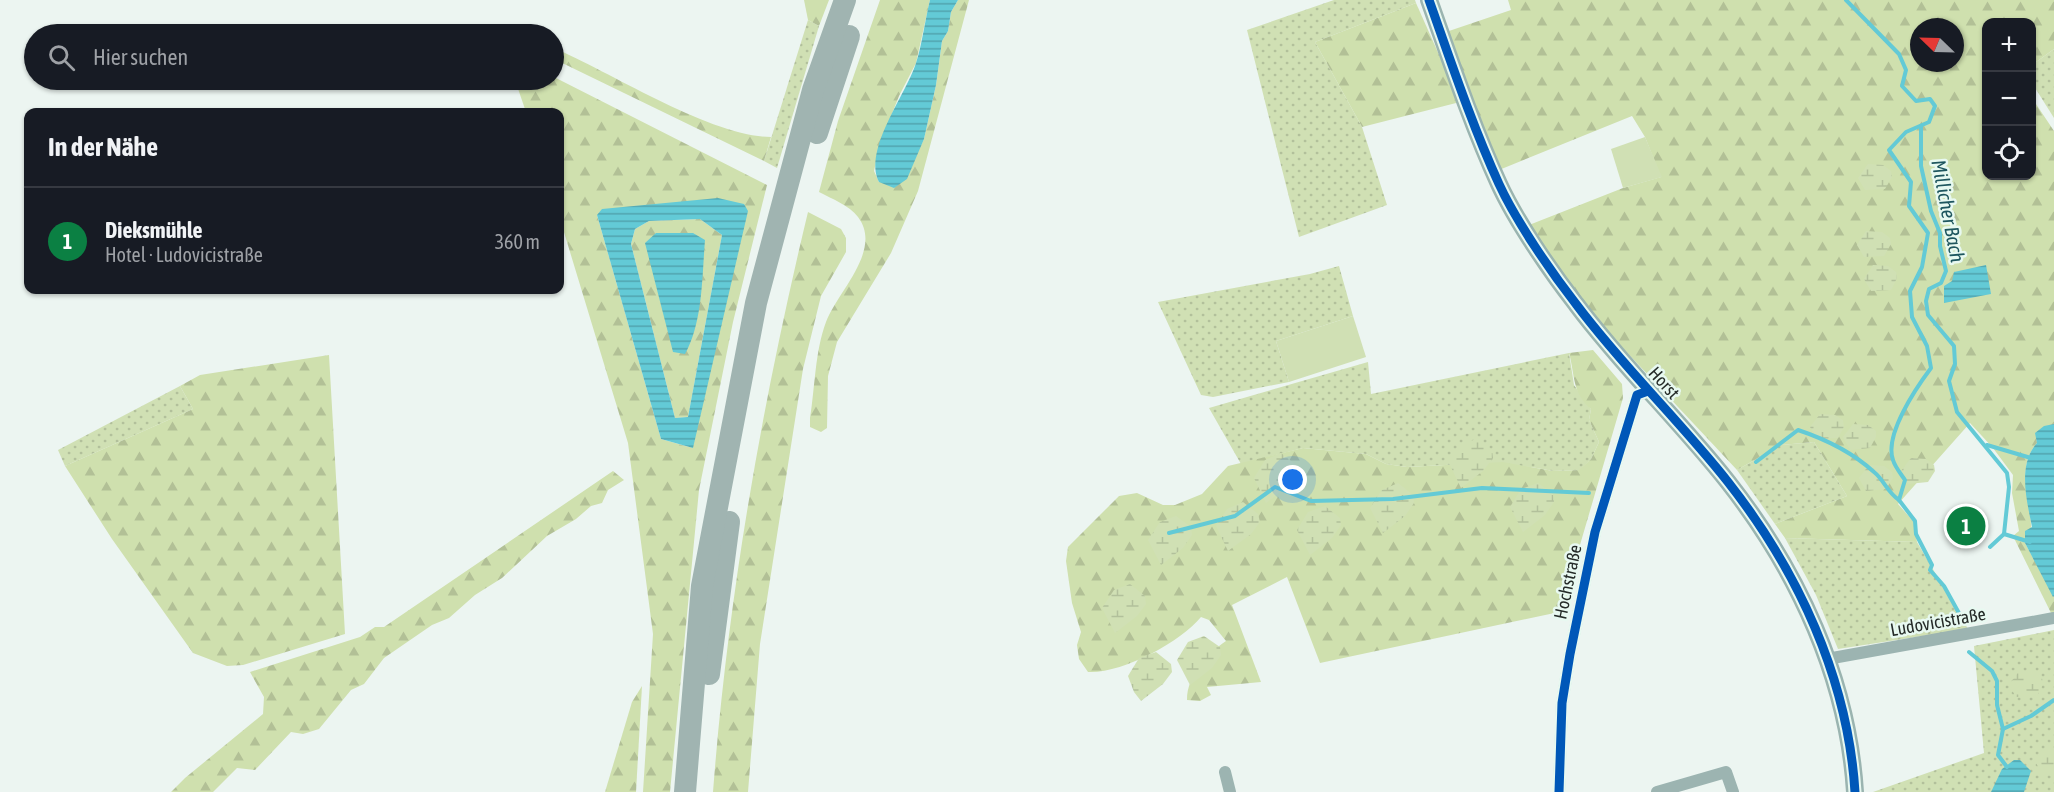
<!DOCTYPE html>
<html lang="de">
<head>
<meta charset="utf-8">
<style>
	body { margin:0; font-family:"Asap Condensed",sans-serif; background:#242831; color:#f1f3f6 }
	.controls { position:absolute; right:18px; top:18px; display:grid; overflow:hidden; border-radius:12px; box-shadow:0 2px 4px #0004 }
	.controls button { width:54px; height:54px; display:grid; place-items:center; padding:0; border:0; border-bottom:2px solid #363941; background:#171b24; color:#f1f3f6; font:30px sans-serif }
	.compass { position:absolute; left:1910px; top:18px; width:54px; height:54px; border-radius:50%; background:#171b24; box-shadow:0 2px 4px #0004; rotate:293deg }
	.you { position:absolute; left:1293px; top:480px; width:21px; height:21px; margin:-15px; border:4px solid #fff; border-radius:50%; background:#1a73e8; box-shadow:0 0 0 9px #1a73e833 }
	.badge { display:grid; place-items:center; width:39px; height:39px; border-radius:50%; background:#0b8043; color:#fff; font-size:20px; font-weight:700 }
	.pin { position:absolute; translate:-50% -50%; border:3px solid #fff; box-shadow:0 2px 6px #0006 }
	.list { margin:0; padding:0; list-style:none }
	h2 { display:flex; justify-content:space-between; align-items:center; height:78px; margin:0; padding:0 24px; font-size:26px }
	h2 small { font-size:20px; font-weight:400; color:#9ea1a6 }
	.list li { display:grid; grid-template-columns:39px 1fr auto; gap:18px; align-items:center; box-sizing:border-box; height:108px; padding:0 24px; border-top:2px solid #363941 }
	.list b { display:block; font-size:22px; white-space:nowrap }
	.list p { margin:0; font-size:20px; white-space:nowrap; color:#9ea1a6 }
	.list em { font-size:20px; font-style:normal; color:#9ea1a6 }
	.icon { flex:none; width:33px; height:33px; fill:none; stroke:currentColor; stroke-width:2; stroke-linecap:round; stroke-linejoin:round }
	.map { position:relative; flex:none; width:2054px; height:792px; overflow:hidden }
	.search { position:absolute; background:#171b24; box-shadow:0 2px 4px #0004; left:24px; top:24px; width:540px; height:66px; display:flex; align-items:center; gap:15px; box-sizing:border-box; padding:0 21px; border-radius:33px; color:#9ea1a6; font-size:22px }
	.panel { position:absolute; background:#171b24; box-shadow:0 2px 4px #0004; left:24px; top:108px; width:540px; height:186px; border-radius:12px }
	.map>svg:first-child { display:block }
</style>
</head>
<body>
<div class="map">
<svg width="2054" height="792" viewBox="0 0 2054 792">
	<defs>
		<pattern id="grass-dots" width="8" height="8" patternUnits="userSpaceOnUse" patternTransform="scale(1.5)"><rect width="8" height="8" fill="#d0e0b4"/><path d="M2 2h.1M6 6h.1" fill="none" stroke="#b2c09b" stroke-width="1.8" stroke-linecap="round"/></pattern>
		<pattern id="forest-firs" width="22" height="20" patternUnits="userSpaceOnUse" patternTransform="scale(1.5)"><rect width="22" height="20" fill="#cfe0ae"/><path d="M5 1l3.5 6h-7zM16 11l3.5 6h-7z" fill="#b2c096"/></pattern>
		<pattern id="wetland-marsh" width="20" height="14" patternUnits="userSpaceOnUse" patternTransform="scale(1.5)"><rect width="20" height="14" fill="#d0e0b4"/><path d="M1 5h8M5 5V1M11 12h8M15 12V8" fill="none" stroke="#b2c09b"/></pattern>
		<pattern id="water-rules" width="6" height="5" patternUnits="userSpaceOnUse" patternTransform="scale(1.5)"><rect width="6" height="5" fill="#63cad6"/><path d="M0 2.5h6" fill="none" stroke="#51a4ae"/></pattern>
	</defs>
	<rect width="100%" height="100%" fill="#ecf5f1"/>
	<g fill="url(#grass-dots)">
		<polygon points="1334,0 1415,0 1416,3 1315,42 1362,127 1387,205 1299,237 1247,30"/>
		<polygon points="808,20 819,26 777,168 764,161"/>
		<polygon points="2054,49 2054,118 2032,83 2032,65"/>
		<polygon points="1339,266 1353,316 1276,341 1289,382 1213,397 1201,395 1158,302 1310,274"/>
		<polygon points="1569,353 1574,385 1591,409 1589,420 1599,442 1591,459 1580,470 1553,471 1531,467 1465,464 1407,467 1386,464 1366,454 1303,448 1241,464 1209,408 1368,362 1371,394"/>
		<polygon points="180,386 193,409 65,466 58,450"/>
		<polygon points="1814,442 1847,496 1775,524 1737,470 1781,445"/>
		<polygon points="1785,538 1917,542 1968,629 1838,649 1816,595"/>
		<polygon points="2054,630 2054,792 1873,792 1984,753 1974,646"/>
	</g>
	<g fill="url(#forest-firs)" fill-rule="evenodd">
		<polygon points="804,0 829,0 819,26 808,20"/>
		<path d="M 880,0 L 930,0 L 916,63 L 899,96 L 880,144 L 874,171 L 879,182 L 916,155 L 924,139 L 936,85 L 942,41 L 948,31 L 951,12 L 958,0 L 969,0 L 918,191 L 891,253 L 837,342 L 828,376 L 827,428 L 821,432 L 810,427 L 810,418 C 815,387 815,351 826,322 C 838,291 883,250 858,217 C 849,205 832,199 819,192 L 838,121 Z"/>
		<path d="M 1508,0 L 2054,0 L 2054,49 L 2032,65 L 2032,22 L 1986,22 L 1986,176 L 2032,176 L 2032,98 L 2054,131 L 2054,424 L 2036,433 L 2037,443 C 2016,467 2030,498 2031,525 C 2032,531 2028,537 2025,543 L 2054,596 L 2054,614 L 2052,615 L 2013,536 L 2019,531 L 2012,493 L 2013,475 L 1993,448 L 1970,423 L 1898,504 L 1914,522 L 1917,542 L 1785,538 L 1775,524 L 1847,496 L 1814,442 L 1781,445 L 1737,470 L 1576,298 L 1529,225 L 1623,188 L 1661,177 L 1645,137 L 1632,116 L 1499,170 L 1446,32 L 1511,10 ZM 1919,27 L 1955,27 L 1955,63 L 1919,63 Z"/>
		<polygon points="1416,3 1460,102 1362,127 1315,42"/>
		<path d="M 554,48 C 610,72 712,137 771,137 L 764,161 L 554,59 Z"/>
		<path d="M 554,77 L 767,185 L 733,322 L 699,490 L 670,792 L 643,792 L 653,634 L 628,443 L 560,219 L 560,112 L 526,112 L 515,80 L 554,80 ZM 744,204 L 689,447 L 661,439 L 597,215 Z"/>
		<path d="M 808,212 L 841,229 L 846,238 L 846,252 L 821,296 L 803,369 L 760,644 L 748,792 L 713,792 C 728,596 762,403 808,212 Z"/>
		<polygon points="700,219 722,235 688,417 675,418 631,244 635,229 649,221"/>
		<path d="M 1593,350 L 1622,384 L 1623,398 L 1575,562 L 1564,611 L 1320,663 L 1287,577 L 1232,605 L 1261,682 L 1207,687 L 1211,695 L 1200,701 L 1187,700 C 1187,675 1207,654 1226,641 L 1209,620 L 1201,617 C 1181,642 1121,674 1088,672 L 1079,659 L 1077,645 L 1081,632 L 1072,603 L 1066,561 L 1068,547 L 1119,496 L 1137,493 L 1163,505 L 1175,505 L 1202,494 L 1228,466 L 1303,448 L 1366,454 L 1386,464 L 1407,467 L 1503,462 L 1553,471 L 1579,470 L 1591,459 L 1599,442 L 1589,420 L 1591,409 C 1572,393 1575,375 1569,353 Z"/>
		<polygon points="329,355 345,634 243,665 227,666 193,653 112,539 65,466 193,409 180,386 200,375"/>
		<polygon points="613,471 624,480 608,490 602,503 591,506 576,519 547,536 502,578 475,595 449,618 432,625 384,658 364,684 351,690 319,729 303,734 291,732 255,770 237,768 213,792 171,792 185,778 263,714 264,697 250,672 360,637 375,627 384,627"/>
		<polygon points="642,686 636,792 605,792 632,702"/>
	</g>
	<g fill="url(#wetland-marsh)">
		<polygon points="1868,164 1883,165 1891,171 1892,177 1885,189 1865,190 1858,178"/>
		<polygon points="1866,231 1882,232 1890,238 1891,244 1884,256 1864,257 1857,245"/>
		<polygon points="1873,265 1888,266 1896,272 1897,278 1891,290 1871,291 1864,279"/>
		<polygon points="1820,414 1835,415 1843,420 1844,427 1838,438 1818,439 1810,427"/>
		<polygon points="1853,424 1868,425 1876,431 1876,437 1870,448 1850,450 1843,437"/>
		<polygon points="1476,439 1492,450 1493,458 1483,471 1461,488 1449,463 1460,445"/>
		<polygon points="1281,453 1296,465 1298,473 1288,486 1266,503 1254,478 1265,460"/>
		<polygon points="1911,458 1926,459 1934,465 1935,471 1928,482 1908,484 1901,471"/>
		<polygon points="1869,465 1884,466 1892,472 1893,478 1886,489 1866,491 1859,478"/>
		<polygon points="1398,483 1413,495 1414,503 1405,516 1383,533 1370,508 1382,490"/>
		<polygon points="1538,483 1553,494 1554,502 1545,515 1523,532 1510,507 1521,489"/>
		<polygon points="1243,502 1258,514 1260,522 1251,534 1228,551 1216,526 1227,509"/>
		<polygon points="1325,506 1340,518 1341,525 1332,538 1310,555 1297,530 1308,512"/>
		<polygon points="1176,516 1191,527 1192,535 1183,548 1161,565 1148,540 1160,522"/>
		<polygon points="1130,584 1145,596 1146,604 1137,616 1115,633 1102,608 1114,590"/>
		<polygon points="1204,636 1220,647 1221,655 1212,668 1190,685 1177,660 1188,642"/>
		<polygon points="1156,652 1171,664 1172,672 1163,684 1141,701 1134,692 1128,676 1139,658"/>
		<polygon points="2019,671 2034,672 2042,678 2043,684 2037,696 2016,697 2009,685"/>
		<polygon points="2045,748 2054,748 2054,774 2042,774 2035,761"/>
	</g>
	<g fill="#d0e0b4">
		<polygon points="1645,137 1662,177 1623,188 1611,149"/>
		<polygon points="1353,316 1366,357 1289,382 1276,341"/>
	</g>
	<g fill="url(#water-rules)" fill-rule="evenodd">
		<path d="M 930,0 L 958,0 L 951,12 L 948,31 L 942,41 L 936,85 L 924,139 L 907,179 L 894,188 L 879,182 C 863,149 906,95 916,63 C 922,45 925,20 930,0 Z"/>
		<path d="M 718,198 L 744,204 L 748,211 L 693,448 L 661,439 L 597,215 L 602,209 ZM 700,219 L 722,235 L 688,417 L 675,418 L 631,244 L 635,229 L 649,221 Z"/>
		<path d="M 656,233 L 693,233 L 705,240 C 702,276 703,322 685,354 L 673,352 L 645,243 Z"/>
		<polygon points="1986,265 1991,294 1944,303 1944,286 1952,281 1954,272"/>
		<path d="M 2054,424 L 2054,596 L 2053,597 L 2025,543 L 2025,531 L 2032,527 C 2027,501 2017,465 2037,443 L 2035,433 L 2044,426 Z"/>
		<polygon points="2014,760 2020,760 2031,771 2024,792 1991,792 2002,769"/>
	</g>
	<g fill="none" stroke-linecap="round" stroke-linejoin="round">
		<g stroke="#63cad6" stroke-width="4">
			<path d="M 1846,0 L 1899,54 L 1906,70 L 1902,86 L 1916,101 L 1930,99 L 1935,106 L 1929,122 L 1906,132 L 1889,150 L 1911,182 L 1909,206 L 1928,233 L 1922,267 L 1910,291 L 1912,317 L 1927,346 L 1931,368 C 1916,388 1884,435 1893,460 C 1895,467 1901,474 1905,480 L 1899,500 L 1915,521 L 1916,534 L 1932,565 L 1930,570 L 1944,586 L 1965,624"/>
			<polyline points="1921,126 1921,166 1931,211 1940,233 1940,246 1946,271 1941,283 1929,289 1926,301 1928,315 1954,346 1955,364 1949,381 1957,412 2007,473 2009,487 2004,534 1990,547"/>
			<polyline points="1987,445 2031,458"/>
			<path d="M 1756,462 L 1798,430 C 1825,439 1852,452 1874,472 C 1884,480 1887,492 1899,500"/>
			<polyline points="1169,533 1235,516 1275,487 1311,501 1393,499 1482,488 1589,493"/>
			<polyline points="2004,534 2030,542"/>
			<polyline points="1969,652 1992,671 1997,681 1997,705 2003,729 1998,755 2007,767"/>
			<polyline points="2003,729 2031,716 2054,700"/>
		</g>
		<g stroke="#9cb4b1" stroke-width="12">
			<polyline points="1827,659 2054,618"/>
			<polyline points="1225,772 1230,792"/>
			<polyline points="1559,792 1562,703 1570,654 1595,532 1637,395 1648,391"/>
			<polyline points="1657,792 1726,772 1733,792"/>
		</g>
		<path stroke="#9ab4b0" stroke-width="18" d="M 1429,0 C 1451,62 1472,125 1499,184 C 1516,221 1551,272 1576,304 C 1623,367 1680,421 1728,482 C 1798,571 1848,679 1855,792"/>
		<g stroke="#a0b4b1" stroke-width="22">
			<polyline points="817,133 849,36"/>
			<polyline points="709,674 729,522"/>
			<polyline points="685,792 702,586 756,303 813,90 845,0"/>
		</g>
		<defs>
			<g id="cycleway">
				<path d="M 1429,0 C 1451,62 1472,125 1499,184 C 1516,221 1551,272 1576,304 C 1623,367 1680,421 1728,482 C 1798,571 1848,679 1855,792"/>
				<polyline points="1559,792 1562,703 1570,654 1595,532 1637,395 1648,391"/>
			</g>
		</defs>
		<use href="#cycleway" stroke="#e8f9f1" stroke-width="13"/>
		<use href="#cycleway" stroke="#0057b8" stroke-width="9"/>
	</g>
	<g text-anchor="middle" stroke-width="5" stroke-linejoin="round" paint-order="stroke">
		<g font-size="18" fill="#252b28" stroke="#e8f9f1">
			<text transform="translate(1664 383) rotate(48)" y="6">Horst</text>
			<text transform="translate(1568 582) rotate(-78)" y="6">Hochstraße</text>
			<text transform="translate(1938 622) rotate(-10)" y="6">Ludovicistraße</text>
		</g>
		<g font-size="20" font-style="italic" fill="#1e565e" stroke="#e8f9f1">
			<text transform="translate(1948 211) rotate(79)" y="7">Millicher Bach</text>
		</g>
	</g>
</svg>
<div class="controls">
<button>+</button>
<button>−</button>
<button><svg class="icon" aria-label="locate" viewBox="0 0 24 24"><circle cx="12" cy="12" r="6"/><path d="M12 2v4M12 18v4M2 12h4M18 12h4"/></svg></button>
</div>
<svg class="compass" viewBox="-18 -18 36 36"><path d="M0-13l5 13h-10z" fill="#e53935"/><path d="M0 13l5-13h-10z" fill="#9ea1a6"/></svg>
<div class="you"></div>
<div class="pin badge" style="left:1966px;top:526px">1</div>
<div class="search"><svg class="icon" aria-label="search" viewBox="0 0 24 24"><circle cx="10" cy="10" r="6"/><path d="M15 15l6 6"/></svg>Hier suchen</div>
<section class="panel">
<h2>In der Nähe<small></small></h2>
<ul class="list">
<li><span class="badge">1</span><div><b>Dieksmühle</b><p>Hotel · Ludovicistraße</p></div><em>360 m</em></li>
</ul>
</section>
</div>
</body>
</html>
